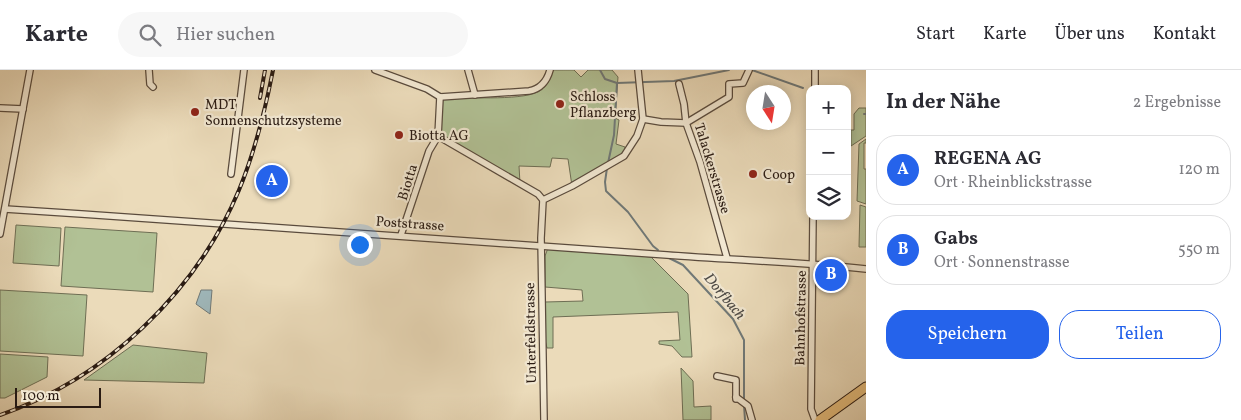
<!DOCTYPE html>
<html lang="de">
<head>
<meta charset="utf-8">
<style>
	body { margin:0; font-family:Vollkorn,serif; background:#f7f7f7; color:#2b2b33 }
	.controls { position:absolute; right:15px; top:15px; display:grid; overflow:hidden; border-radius:10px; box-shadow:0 2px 12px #0003 }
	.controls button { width:45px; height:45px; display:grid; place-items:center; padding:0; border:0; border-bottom:1px solid #e1e1e2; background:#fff; color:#2b2b33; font:25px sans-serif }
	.compass { position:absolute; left:746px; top:15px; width:45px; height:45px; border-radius:50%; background:#fff; box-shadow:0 2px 12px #0003; rotate:168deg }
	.scale { position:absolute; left:15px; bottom:12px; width:86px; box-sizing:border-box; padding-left:5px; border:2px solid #2a1b13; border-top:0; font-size:14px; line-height:18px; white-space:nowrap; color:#2a1b13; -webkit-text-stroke:4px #f2e8d2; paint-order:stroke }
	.you { position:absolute; left:359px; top:174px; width:18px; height:18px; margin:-12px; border:4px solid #fff; border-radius:50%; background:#1a73e8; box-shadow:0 0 0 8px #1a73e833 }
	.badge { display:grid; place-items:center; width:32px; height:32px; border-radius:50%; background:#2563eb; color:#fff; font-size:16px; font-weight:700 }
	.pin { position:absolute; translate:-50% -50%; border:2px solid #fff; box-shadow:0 1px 5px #0006 }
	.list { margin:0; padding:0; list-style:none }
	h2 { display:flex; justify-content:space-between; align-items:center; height:65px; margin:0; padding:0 20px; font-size:21px }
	h2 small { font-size:16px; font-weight:400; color:#7c7c81 }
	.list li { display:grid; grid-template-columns:32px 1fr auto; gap:15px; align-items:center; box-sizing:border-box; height:70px; margin:0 10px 10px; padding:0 10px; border:1px solid #e1e1e2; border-radius:20px }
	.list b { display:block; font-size:19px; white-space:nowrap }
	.list p { margin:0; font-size:16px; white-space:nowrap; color:#7c7c81 }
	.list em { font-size:16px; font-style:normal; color:#7c7c81 }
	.actions { display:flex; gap:10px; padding:15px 20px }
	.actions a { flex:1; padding:11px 0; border:1px solid #2563eb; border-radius:20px; text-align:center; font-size:18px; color:#2563eb }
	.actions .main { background:#2563eb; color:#fff }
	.icon { flex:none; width:28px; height:28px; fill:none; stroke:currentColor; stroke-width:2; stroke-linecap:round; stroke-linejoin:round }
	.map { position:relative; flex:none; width:866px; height:350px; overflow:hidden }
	header { display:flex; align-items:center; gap:30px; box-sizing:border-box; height:70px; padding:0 25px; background:#fff; border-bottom:1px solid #e1e1e2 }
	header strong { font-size:24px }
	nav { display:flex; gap:28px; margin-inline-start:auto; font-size:18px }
	.search { width:350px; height:45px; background:#f7f7f7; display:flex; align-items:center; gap:12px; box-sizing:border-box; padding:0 18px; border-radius:28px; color:#7c7c81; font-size:19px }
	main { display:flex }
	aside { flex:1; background:#fff }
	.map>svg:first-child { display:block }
</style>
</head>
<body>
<header>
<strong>Karte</strong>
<div class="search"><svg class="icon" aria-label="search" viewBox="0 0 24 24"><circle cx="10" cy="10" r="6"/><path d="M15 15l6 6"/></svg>Hier suchen</div>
<nav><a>Start</a><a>Karte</a><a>Über uns</a><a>Kontakt</a></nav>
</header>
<main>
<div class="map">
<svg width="866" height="350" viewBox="0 0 866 350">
	<rect width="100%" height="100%" fill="#ebdbba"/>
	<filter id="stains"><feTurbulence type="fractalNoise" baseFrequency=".004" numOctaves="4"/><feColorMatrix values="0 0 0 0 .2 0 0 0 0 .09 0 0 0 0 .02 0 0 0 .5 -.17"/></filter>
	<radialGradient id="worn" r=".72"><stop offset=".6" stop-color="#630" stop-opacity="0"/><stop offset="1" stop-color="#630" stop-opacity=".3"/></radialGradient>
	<g fill="#b1c195" stroke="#6e6e54">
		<path d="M 553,0 L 574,0 L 581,7 L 588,0 L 612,0 L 618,7 L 615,48 L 619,50 L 616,74 L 625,77 L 624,86 L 572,116 L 568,89 L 552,88 L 550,97 L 519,96 L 520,113 L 438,66 L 440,27 C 463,27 519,31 538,22 C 546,18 551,9 553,0 Z"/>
		<polygon points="859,38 866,38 866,66 851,76 851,60 854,60 854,44"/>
		<polygon points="866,69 866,73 864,73 864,99 866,99 866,134 857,131 859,74"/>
		<polygon points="860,135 866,137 866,177 859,177"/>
		<polygon points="16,155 61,158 59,196 13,193"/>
		<polygon points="65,157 157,163 153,222 61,216"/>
		<polygon points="548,178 651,187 688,224 692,287 682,287 672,276 659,274 659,271 680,270 678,242 553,247 553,278 547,278 545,270 545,232 583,231 582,220 545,217 545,186"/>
		<polygon points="0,220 87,225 83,286 0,281"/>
		<polygon points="133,275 207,283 204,313 84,310"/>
		<polygon points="0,284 48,287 47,307 5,328 0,328"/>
		<polygon points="681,298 693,311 694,337 711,336 711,350 683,350"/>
	</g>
	<polygon fill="#9fb8bc" stroke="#707978" points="201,220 212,220 210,244 196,234"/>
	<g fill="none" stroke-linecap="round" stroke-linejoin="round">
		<g stroke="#707978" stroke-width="2">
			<polyline points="600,0 605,9 617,13 674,11 729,0"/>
			<polyline points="752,0 803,18"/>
			<polyline points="864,44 866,44"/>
			<polyline points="608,93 614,65 617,13"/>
			<polyline points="607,98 605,112 606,121 628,142 653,176 658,180"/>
			<polyline points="669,188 683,195 733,249 744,270 744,330"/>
			<polyline points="744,335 745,350"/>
		</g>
		<defs>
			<g id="street">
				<polyline points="149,0 150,14 153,17"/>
				<polyline points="375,0 427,19 440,27"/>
				<polyline points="468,0 475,25"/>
				<polyline points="679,14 684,34 686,53 700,92 727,188"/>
				<polyline points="815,19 815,0"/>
				<polyline points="440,27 438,66 538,124 543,130"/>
				<path d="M 440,27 L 529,21 C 540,19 547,11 550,0"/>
				<polyline points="0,38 23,39"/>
				<polyline points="643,49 661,52 686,53 729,27 729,14 743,13 749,0"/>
				<polyline points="231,104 244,0"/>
				<path d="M 5,139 C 226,153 447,169 667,185 C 733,190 800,192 866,199"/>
				<polyline points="813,146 811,339 815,350"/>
				<polyline points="0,164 30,0"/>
				<polyline points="401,165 429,81 438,66"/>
				<polyline points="717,306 736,310 736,329"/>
				<polyline points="736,327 748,336 752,350"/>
				<polyline points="544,350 541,168 543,130 572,116 624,86 637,66 643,49 638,0"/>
			</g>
			<polyline id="primary" points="820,350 866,317"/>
		</defs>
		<use href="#street" stroke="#5a4b3d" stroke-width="8"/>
		<use href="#primary" stroke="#2a1b13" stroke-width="11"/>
		<use href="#street" stroke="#f2e8d2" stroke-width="5.5"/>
		<use href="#primary" stroke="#e6be7d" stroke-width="9"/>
		<defs>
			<g id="rail">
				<polyline points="260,28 265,0"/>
				<path d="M 0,345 C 105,309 196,223 239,120 C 255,81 265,41 273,0"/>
			</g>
		</defs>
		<use href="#rail" stroke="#2a1b13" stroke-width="4"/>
		<use href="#rail" stroke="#f2e8d2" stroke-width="2" stroke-dasharray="5.5" stroke-linecap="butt"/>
	</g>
	<g fill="#8f2418" stroke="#f2e8d2" stroke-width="2">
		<circle cx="560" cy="34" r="5"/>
		<circle cx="195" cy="42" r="5"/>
		<circle cx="399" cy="65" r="5"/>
		<circle cx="753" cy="104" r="5"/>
	</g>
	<g text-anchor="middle" stroke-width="4.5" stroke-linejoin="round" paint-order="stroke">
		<g font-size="14" fill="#2a1b13" stroke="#f2e8d2" text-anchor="start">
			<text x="570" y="31">Schloss<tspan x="570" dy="16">Pflanzberg</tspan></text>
			<text x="205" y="39">MDT<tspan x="205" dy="16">Sonnenschutzsysteme</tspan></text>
			<text x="409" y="70">Biotta AG</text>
			<text x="763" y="109">Coop</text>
		</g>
		<g font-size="14" fill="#2a1b13" stroke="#f2e8d2">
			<text transform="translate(713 98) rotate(73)" y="5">Talackerstrasse</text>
			<text transform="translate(407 112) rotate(-73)" y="5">Biotta</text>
			<text transform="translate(410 153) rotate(4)" y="5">Poststrasse</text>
			<text transform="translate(800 248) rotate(-89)" y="5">Bahnhofstrasse</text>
			<text transform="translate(530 263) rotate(-91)" y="5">Unterfeldstrasse</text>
		</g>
		<g font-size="15" font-style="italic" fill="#4d4a46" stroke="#f2e8d2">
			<text transform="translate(725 226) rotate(50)" y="5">Dorfbach</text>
		</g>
	</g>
	<rect width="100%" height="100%" filter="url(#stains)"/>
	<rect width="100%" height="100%" fill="url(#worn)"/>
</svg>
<div class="controls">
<button>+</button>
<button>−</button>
<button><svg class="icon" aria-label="layers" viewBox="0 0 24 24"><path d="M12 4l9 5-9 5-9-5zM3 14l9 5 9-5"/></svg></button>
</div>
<svg class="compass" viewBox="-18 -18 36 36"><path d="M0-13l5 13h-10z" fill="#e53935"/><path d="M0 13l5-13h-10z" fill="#7c7c81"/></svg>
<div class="scale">100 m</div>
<div class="you"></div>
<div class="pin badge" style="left:272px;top:111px">A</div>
<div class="pin badge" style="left:831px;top:205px">B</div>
</div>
<aside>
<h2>In der Nähe<small>2 Ergebnisse</small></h2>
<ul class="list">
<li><span class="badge">A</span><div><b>REGENA AG</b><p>Ort · Rheinblickstrasse</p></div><em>120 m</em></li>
<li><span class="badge">B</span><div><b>Gabs</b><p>Ort · Sonnenstrasse</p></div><em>550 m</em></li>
</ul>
<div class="actions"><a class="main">Speichern</a><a>Teilen</a></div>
</aside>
</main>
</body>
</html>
